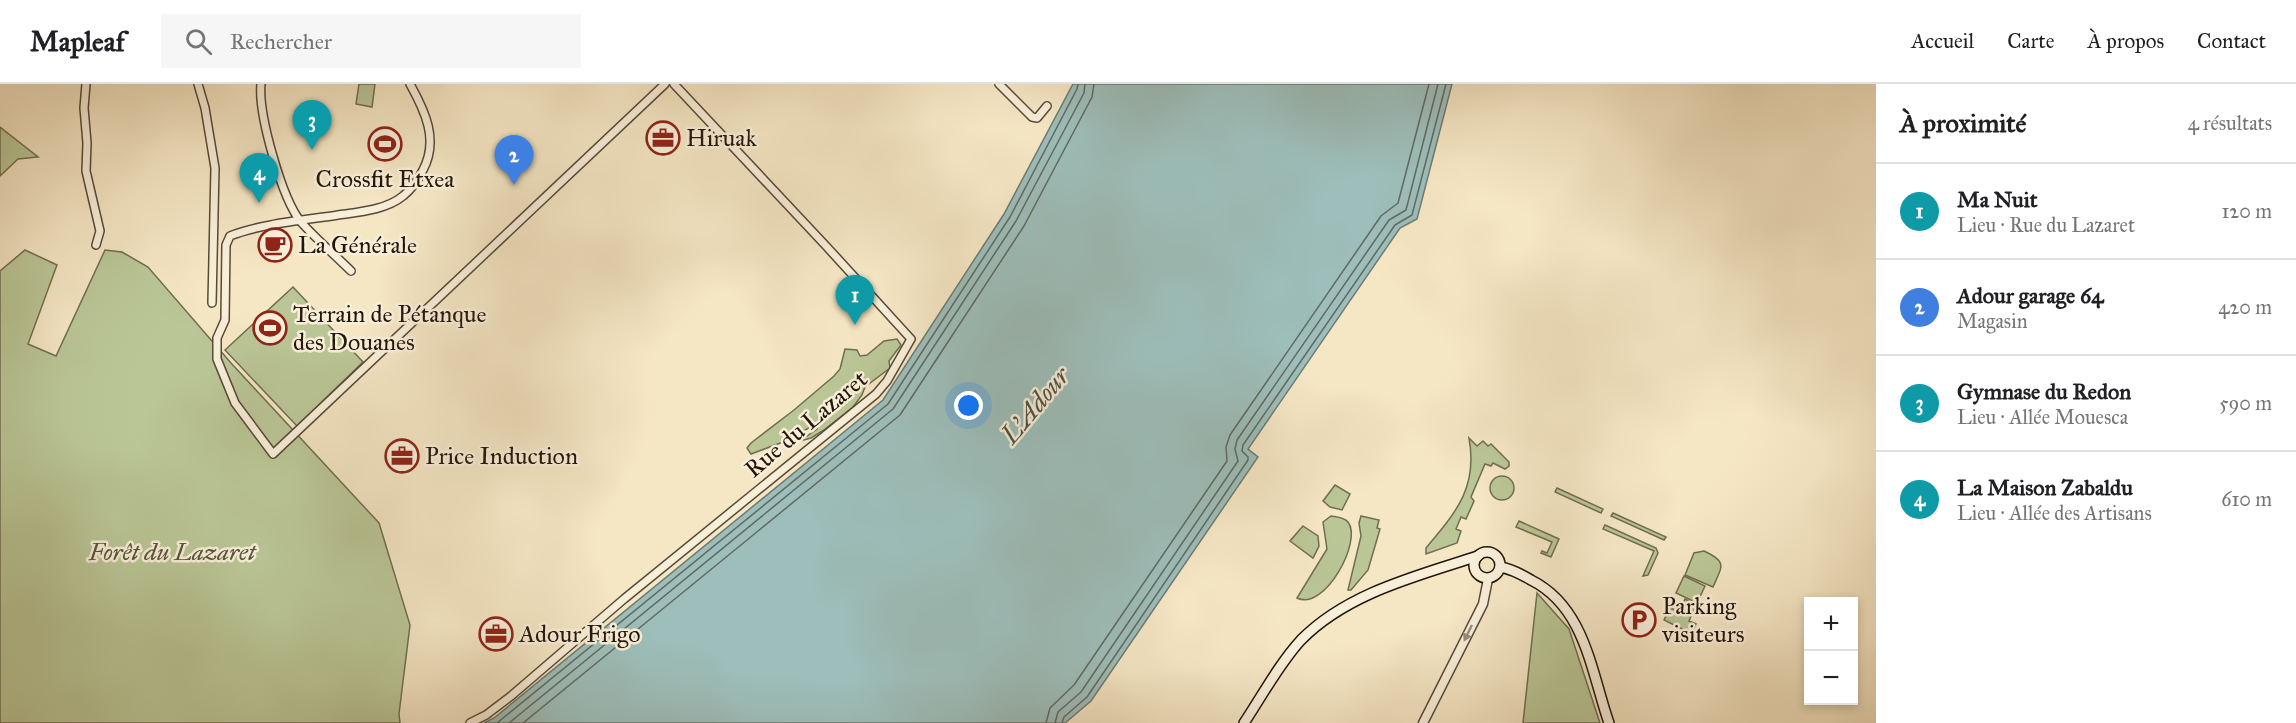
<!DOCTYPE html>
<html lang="fr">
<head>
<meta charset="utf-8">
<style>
	body { margin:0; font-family:"IM FELL Great Primer",serif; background:#f6f6f6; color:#202124 }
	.controls { position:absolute; right:18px; bottom:18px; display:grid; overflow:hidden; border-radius:0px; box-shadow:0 3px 9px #0003 }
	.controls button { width:54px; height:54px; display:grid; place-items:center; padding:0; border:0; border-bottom:2px solid #e0e0e0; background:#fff; color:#202124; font:30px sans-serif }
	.you { position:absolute; left:969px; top:322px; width:21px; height:21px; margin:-15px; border:4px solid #fff; border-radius:50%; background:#1a73e8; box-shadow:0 0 0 9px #1a73e833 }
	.badge { display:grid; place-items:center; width:39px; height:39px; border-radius:50%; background:#1a73e8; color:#fff; font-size:20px; font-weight:700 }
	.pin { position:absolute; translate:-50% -50px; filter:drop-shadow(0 2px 3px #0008) }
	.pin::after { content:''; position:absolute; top:32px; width:21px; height:18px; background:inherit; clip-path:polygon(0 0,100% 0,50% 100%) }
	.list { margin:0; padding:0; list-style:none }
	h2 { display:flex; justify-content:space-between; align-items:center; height:78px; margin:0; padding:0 24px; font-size:26px }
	h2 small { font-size:20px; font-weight:400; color:#757577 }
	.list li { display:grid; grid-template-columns:39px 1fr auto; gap:18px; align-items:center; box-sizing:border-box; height:96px; padding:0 24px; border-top:2px solid #e0e0e0 }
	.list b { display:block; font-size:22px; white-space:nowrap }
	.list p { margin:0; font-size:20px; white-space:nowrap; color:#757577 }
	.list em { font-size:20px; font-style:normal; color:#757577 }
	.icon { flex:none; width:33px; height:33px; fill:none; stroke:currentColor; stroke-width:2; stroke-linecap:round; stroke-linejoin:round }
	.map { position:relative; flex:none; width:1876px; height:639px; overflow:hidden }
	header { display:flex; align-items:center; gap:36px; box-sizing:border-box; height:84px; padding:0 30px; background:#fff; border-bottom:2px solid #e0e0e0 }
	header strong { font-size:28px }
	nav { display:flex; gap:33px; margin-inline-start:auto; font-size:21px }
	.search { width:420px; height:54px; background:#f6f6f6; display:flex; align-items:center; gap:15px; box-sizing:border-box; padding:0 21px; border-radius:0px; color:#757577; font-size:22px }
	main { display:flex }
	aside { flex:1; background:#fff }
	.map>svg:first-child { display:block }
</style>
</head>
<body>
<header>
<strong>Mapleaf</strong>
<div class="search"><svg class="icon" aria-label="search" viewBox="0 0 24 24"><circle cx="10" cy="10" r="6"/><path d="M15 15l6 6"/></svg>Rechercher</div>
<nav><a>Accueil</a><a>Carte</a><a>À propos</a><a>Contact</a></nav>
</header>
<main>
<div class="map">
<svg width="1876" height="639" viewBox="0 0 1876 639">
	<rect width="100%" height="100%" fill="#f5e6c4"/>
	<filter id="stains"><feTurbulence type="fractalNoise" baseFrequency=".00333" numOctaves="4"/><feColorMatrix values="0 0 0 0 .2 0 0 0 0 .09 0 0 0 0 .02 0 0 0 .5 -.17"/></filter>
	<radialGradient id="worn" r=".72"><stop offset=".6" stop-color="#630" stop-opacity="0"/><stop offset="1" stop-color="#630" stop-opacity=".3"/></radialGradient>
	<g fill="#bac696" stroke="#6f6e50" stroke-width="1.5">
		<polygon points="359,0 375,0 372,23 356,20"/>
		<polygon points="0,43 38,73 18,75 0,92"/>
		<polygon points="25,166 57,181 28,260 56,272 105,166 122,168 148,183 231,279 379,439 410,541 399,630 400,639 0,639 0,187"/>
		<polygon points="293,203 363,278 297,342 225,266"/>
		<polygon points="897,255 901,261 889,277 890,284 865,303 862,311 853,323 824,346 811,354 800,357 817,345 820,338 783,358 751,370 747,364 751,359 794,326 834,292 840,285 845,265 857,266 860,272 867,271 884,257"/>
		<path d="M 1469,354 L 1477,362 L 1483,357 L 1488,362 L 1491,360 L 1509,378 L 1509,382 L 1505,385 L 1493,379 L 1491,382 L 1485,380 L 1471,413 L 1474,417 L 1466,435 L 1461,433 L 1456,445 L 1461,447 L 1457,459 L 1426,470 L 1426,464 C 1456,428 1478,404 1469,354 Z"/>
		<circle cx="1502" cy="404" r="12"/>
		<polygon points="1335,401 1350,410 1342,426 1330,423 1323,417"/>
		<polygon points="1557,404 1603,425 1601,429 1555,408"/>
		<polygon points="1613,429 1666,453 1664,456 1611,432"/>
		<path d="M 1331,432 C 1337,433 1344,433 1348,438 C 1363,457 1324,528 1297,514 L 1327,465 L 1323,438 Z"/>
		<polygon points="1361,432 1379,436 1377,444 1380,445 1368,486 1351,506 1348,506 1361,452 1359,439"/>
		<polygon points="1519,437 1559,455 1551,473 1541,469 1542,467 1547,469 1552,458 1516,443"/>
		<polygon points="1605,441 1656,464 1658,469 1648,491 1643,492 1654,467 1603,445"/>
		<polygon points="1303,442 1318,452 1319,462 1313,474 1290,457"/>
		<path d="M 1704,467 C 1728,478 1722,482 1713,503 L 1685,491 L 1694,469 Z"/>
		<polygon points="1684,492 1705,502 1697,519 1676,509"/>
		<polygon points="1537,509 1569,545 1600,639 1523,639"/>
		<polygon points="1685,515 1696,521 1692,531 1680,525"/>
		<polygon points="1670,524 1691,532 1689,537 1696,540 1692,550 1664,536"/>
	</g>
	<polygon fill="#9dbeba" stroke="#6d7b74" stroke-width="1.5" points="1073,0 1452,0 1417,135 1400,144 1248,365 1258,373 1091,617 1065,639 484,639 494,634 883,316 1004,130"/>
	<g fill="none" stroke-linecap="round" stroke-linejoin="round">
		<g stroke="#606a62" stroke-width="1.5">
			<polyline points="497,639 888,320 1010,133 1077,5 1078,0"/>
			<polyline points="509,639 893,325 1016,137 1084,9 1085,0"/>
			<polyline points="523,639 900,331 1024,142 1092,13 1094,0"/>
			<polyline points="1046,639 1050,624 1074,601 1227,377 1226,363 1230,351 1381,132 1398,119 1429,0"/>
			<polyline points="1055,639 1058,628 1081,608 1238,377 1235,365 1237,356 1389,136 1406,126 1438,0"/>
			<polyline points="1062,639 1064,633 1087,613 1248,376 1248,373 1242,367 1243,361 1395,141 1412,131 1446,0"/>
		</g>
		<defs>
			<g id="minor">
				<polyline points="86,0 84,24 87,59 86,87 100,147 96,161"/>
				<polyline points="198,0 205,24 215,84 212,219"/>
				<path d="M 261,0 C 258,30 282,115 301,138 C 316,155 335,171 351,187"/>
				<path d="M 410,0 C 425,27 439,56 423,86 C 418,96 412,105 403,112 C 386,126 359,128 338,131 C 306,136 259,140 230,152 L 226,161 L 225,236 L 217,254 L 217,275 L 235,319 L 273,370 L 665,0"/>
				<polyline points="999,0 1032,33 1037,34 1047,22"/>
				<polyline points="470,639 486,631 511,612 624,515 876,310 887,297 911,255 827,163 674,0"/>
			</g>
			<polyline id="tertiary" points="1423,639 1483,520 1488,495"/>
			<g id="secondary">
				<circle cx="1487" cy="481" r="13"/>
				<path d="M 1500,483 C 1512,485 1521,490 1531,496 C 1585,523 1591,587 1609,639"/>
				<path d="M 1244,639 C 1262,612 1279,580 1301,556 C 1347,509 1417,492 1478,472"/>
			</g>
		</defs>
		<use href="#minor" stroke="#584a38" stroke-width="10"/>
		<use href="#tertiary" stroke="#584a38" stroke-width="11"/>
		<use href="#secondary" stroke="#24160a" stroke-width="12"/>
		<use href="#minor" stroke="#f8efd9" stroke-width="7"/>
		<use href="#tertiary" stroke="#f8efd9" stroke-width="8"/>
		<use href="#secondary" stroke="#f8efd9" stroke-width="9"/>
	</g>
	<defs><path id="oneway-solid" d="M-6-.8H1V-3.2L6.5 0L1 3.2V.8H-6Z" transform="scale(1.5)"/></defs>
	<use fill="#998d7c" href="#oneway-solid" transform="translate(1468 549) rotate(116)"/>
	<defs>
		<symbol id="office-ring" viewBox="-11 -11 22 22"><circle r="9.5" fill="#f8efd9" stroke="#8f2418" stroke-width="1.5"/><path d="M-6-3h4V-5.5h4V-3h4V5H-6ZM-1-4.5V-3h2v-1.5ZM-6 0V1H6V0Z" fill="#8f2418"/></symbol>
		<symbol id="stadium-ring" viewBox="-11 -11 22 22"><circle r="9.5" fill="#f8efd9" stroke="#8f2418" stroke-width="1.5"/><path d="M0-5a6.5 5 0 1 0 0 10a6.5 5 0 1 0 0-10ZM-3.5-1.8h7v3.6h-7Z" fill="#8f2418"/></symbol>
		<symbol id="cafe-ring" viewBox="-11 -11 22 22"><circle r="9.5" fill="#f8efd9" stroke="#8f2418" stroke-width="1.5"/><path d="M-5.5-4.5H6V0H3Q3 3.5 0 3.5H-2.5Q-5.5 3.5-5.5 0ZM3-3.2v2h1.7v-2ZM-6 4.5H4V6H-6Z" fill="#8f2418"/></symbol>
		<symbol id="parking-ring" viewBox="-11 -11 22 22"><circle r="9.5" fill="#f8efd9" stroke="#8f2418" stroke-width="1.5"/><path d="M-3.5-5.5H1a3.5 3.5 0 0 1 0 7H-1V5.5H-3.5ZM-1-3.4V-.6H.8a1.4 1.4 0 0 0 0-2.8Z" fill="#8f2418"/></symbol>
	</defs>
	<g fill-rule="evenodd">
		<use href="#office-ring" x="644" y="35" width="38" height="38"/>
		<use href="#stadium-ring" x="366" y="41" width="38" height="38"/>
		<use href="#cafe-ring" x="256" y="142" width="38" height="38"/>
		<use href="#stadium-ring" x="251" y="225" width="38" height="38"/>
		<use href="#office-ring" x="383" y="353" width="38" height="38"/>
		<use href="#parking-ring" x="1620" y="517" width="38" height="38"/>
		<use href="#office-ring" x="477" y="531" width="38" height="38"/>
	</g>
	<g text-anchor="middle" stroke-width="5" stroke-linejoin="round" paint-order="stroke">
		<g font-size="24" fill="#24160a" stroke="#f8efd9" text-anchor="start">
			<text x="686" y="62">Hiruak</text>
			<text x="385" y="103" text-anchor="middle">Crossfit Etxea</text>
			<text x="298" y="169">La Générale</text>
			<text x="293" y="238">Terrain de Pétanque<tspan x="293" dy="28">des Douanes</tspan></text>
			<text x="425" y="380">Price Induction</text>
			<text x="1662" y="530">Parking<tspan x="1662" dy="28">visiteurs</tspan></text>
			<text x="519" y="558">Adour Frigo</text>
		</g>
		<g font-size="24" fill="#24160a" stroke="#f8efd9">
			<text transform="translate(806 340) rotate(-40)" y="8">Rue du Lazaret</text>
		</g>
		<g font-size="24" font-style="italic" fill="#58543b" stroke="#f8efd9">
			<text x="172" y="476">Forêt du Lazaret</text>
		</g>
		<g font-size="26" font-style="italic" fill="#4e5148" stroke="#f8efd9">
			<text transform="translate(1035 321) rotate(-50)" y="9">L'Adour</text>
		</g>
	</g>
	<rect width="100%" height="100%" filter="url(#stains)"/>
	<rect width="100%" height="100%" fill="url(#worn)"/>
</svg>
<div class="controls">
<button>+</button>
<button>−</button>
</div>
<div class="you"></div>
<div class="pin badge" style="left:855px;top:241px;background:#0f9aa8">1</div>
<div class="pin badge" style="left:514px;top:101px;background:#3f7fe0">2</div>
<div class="pin badge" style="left:312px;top:66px;background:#0f9aa8">3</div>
<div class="pin badge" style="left:259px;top:119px;background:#0f9aa8">4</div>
</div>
<aside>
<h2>À proximité<small>4 résultats</small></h2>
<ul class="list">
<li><span class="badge" style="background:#0f9aa8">1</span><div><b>Ma Nuit</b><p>Lieu · Rue du Lazaret</p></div><em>120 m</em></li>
<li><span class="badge" style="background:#3f7fe0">2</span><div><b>Adour garage 64</b><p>Magasin</p></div><em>420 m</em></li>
<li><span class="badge" style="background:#0f9aa8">3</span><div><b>Gymnase du Redon</b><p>Lieu · Allée Mouesca</p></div><em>590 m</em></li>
<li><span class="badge" style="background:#0f9aa8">4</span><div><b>La Maison Zabaldu</b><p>Lieu · Allée des Artisans</p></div><em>610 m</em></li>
</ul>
</aside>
</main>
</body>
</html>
